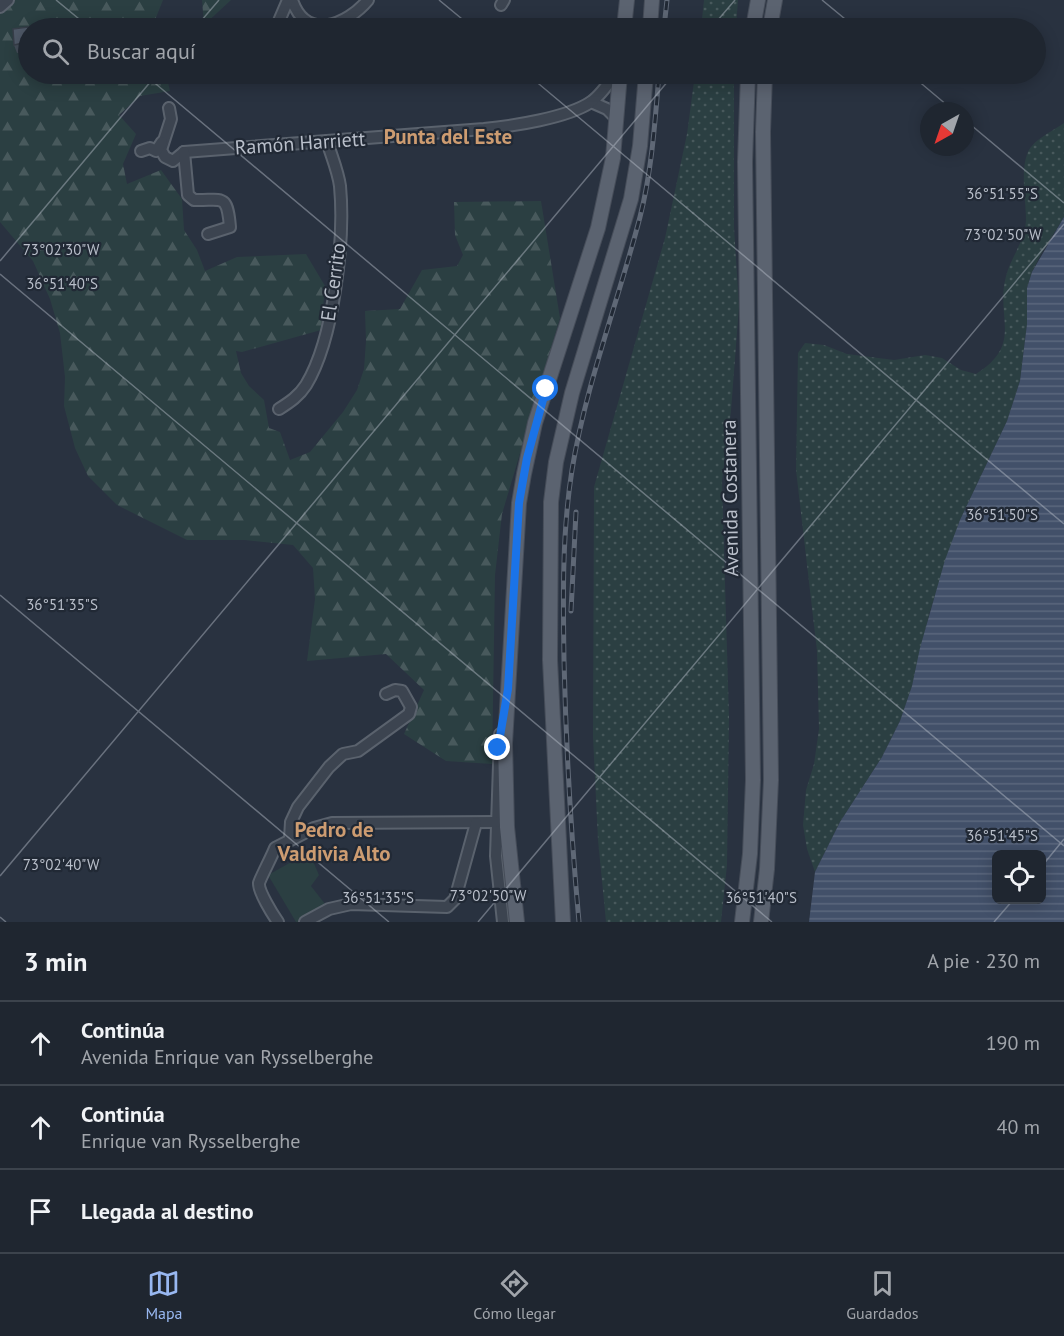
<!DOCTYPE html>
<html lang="es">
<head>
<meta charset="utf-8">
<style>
	body { margin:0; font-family:"PT Sans",sans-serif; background:#272e38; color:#f1f3f6 }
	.controls { position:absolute; right:18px; bottom:18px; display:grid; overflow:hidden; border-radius:9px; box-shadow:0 3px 15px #0003 }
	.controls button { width:54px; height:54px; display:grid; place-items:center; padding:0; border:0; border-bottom:2px solid #3c434c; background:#1f2630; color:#f1f3f6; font:30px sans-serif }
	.compass { position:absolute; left:920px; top:102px; width:54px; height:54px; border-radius:50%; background:#1f2630; box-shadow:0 3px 15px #0003; rotate:220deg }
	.stop { position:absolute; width:18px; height:18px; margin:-14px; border:4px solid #1a73e8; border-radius:50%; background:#fff }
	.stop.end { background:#1a73e8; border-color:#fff; box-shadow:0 2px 6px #0008 }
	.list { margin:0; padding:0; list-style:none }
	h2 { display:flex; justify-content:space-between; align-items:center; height:78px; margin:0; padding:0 24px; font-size:26px }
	h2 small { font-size:20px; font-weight:400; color:#a1a5ab }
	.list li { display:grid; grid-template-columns:39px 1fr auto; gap:18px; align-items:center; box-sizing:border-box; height:84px; padding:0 24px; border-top:2px solid #3c434c }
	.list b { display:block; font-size:22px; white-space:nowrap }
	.list p { margin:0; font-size:20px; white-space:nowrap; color:#a1a5ab }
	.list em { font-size:20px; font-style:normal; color:#a1a5ab }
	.icon { flex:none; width:33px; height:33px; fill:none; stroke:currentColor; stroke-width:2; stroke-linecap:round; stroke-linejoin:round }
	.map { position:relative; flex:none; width:1064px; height:922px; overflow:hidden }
	.search { position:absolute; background:#1f2630; box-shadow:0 3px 15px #0003; left:18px; right:18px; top:18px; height:66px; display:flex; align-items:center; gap:15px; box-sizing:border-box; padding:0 21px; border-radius:33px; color:#a1a5ab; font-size:22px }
	.sheet { height:330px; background:#1f2630 }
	nav { display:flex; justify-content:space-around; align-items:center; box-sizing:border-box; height:84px; border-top:2px solid #3c434c; background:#1f2630; font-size:16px; color:#a1a5ab }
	nav a { display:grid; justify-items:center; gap:3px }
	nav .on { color:#98b7f0 }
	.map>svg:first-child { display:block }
</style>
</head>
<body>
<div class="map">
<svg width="1064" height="922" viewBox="0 0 1064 922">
	<defs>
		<pattern id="grass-dots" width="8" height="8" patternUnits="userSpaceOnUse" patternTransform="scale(1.5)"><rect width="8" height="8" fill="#2b3f42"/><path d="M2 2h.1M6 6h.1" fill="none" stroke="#48595c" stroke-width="1.8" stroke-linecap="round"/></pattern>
		<pattern id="forest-firs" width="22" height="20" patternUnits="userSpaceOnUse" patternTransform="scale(1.5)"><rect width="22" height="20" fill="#2b3f42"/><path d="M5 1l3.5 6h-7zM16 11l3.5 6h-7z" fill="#48595c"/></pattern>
		<pattern id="water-rules" width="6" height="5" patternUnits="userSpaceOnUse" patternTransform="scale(1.5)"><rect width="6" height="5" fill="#425069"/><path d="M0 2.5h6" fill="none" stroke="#5b677d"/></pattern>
	</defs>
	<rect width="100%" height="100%" fill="#293240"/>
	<g fill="url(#grass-dots)">
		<polygon points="704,0 738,0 736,28 701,28"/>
		<polygon points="695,74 734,74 734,228 739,306 731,411 722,481 729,717 727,865 721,922 606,922 598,840 593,737 594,487 665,238 687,134"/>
		<path d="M 1064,123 L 1064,217 L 1041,254 L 1032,272 L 1027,288 L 1027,324 L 1020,381 L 1007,421 L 960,520 L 930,611 L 912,686 L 900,721 L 882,757 L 840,822 L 815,872 L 807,849 L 803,825 L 806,790 L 814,764 L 819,729 L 817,651 L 796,470 L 798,353 L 805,343 L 824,345 L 847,354 L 894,360 L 925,355 L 942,358 L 961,370 L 976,374 C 1024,344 995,318 1006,276 C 1011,257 1025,241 1026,220 C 1026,200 1020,170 1028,152 C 1034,139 1053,131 1064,123 Z"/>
	</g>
	<g fill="url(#forest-firs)">
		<polygon points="0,0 163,0 155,20 157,28 28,28 28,74 166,74 170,91 140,96 119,115 136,134 123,164 127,184 161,170 182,199 184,230 197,250 205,271 237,257 306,254 325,286 321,330 242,352 236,351 241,373 249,386 264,400 269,428 280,432 290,460 310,452 343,412 357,390 364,369 366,341 365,311 400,309 422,270 457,266 463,255 455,235 454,202 541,201 560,318 502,514 495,575 492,764 446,761 404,734 424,690 386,654 307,661 315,599 313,568 293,545 245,540 187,540 117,505 88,476 75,448 64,406 65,377 60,333 50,299 33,261 0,222"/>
		<polygon points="202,0 231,0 204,25"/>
	</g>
	<polygon fill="#2b3f42" points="309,852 319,875 311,886 329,909 310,922 296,922 268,875"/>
	<path fill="url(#water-rules)" fill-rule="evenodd" d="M 1064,217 L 1064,922 L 809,922 L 815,872 L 840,822 L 882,757 L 900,721 L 912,686 L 920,648 L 945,560 L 960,520 L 1007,421 L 1020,381 L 1027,324 L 1027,288 L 1032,272 ZM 996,854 L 1042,854 L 1042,900 L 996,900 Z"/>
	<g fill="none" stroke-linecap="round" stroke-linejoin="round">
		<defs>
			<g id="minor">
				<path d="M 292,0 C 306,42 347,25 368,0"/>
				<polyline points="501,5 504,0"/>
				<polyline points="0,7 8,0"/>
				<polyline points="276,28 288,0"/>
				<polyline points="591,102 607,109 616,118"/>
				<polyline points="169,108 171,119 161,150 165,157 173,161 184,152"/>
				<polyline points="141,151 150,148 156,151 162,142"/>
				<path d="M 184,152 L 484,129 C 513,126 567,118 591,102 C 601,95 609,83 615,74"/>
				<path d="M 184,152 L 188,195 L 194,200 C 222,201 227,192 230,227 L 208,234"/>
				<path d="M 279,409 C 290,402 299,396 306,385 C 334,339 345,239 340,186 C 338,171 331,155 327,141"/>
				<polyline points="500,734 496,856 503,922"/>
				<polyline points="290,839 291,822 298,807 329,767 343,754 358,751 409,714 411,707 402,691 395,690 386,694"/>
				<path d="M 278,922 C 273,915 258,891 259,883 C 260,879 273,854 275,848 L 314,828 L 332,823 L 496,822"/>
				<polyline points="305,922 329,909 351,904 447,907 455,899 476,823"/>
			</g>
			<g id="major">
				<polyline points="624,28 627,0"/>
				<polyline points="650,28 652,0"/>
				<polyline points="753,28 758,0"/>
				<polyline points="770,28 775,0"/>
				<polyline points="517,922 507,827 505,743 519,503 524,474 535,423 598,228 613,158 620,74"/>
				<polyline points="563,922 550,660 551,502 556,462 572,393 631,199 640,146 646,74"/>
				<polyline points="742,922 750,854 753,780 745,162 748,74"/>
				<polyline points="761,922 767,869 771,780 763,132 765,74"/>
			</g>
		</defs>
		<use href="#minor" stroke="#5a626d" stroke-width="14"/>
		<use href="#major" stroke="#464d59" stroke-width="16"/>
		<use href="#minor" stroke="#3c4450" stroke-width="10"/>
		<use href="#major" stroke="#5b6370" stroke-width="14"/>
		<defs>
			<g id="rail">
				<polyline points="664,28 667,0"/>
				<polyline points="571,611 576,512"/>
				<path d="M 579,922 C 571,834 566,748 564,660 C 563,597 562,533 572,470 C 586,384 618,302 640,217 C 652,170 655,121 659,74"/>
			</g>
		</defs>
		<use href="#rail" stroke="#5f6876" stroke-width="5"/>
		<use href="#rail" stroke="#212935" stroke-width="3" stroke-dasharray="9" stroke-linecap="butt"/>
	</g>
	<polygon fill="#444d59" points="28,28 28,68 25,60 24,52 17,53 14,45"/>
	<polygon fill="#4f5968" stroke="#373e49" stroke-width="1.5" points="35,26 35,28 28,28 28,59 25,60 23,43 14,45 13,29"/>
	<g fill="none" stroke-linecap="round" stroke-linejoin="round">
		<polyline stroke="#1a73e8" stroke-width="8" points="498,748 508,689 519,503 527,458 546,389"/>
	</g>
	<path fill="none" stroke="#b9bfca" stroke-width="1.5" stroke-opacity="0.45" d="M 56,0 L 90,28M 439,0 L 473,28M 822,0 L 856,28M 195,28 L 219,0M 711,28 L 735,0M 144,74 L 1064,846M 527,74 L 1064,524M 910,74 L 954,111M 965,120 L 1064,203M 0,261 L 157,74M 0,274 L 772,922M 0,595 L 389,922M 1042,866 L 1064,839M 0,876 L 674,74M 0,917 L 6,922M 478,922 L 1064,224M 994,922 L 1013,900"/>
	<g text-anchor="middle" stroke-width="4.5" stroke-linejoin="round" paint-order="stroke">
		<g font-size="20" fill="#b9bfca" stroke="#212935">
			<text transform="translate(300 143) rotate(-4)" y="7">Ramón Harriett</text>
			<text transform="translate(333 282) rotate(-82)" y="7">El Cerrito</text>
			<text transform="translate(730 498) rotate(-91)" y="7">Avenida Costanera</text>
		</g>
		<g font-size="21" font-weight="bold" fill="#cd9c71" stroke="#212935">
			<text x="448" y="144">Punta del Este</text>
			<text x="334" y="837">Pedro de<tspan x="334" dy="24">Valdivia Alto</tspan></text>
		</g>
	</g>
	<g font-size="15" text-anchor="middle" fill="#b9bfca" stroke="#212935" stroke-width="4.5" stroke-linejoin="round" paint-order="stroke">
		<text x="1002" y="199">36°51'55"S</text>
		<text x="1003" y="240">73°02'50"W</text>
		<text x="61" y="255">73°02'30"W</text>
		<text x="62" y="289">36°51'40"S</text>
		<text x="1002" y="520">36°51'50"S</text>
		<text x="62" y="610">36°51'35"S</text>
		<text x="1002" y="841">36°51'45"S</text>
		<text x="61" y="870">73°02'40"W</text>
		<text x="488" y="901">73°02'50"W</text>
		<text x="378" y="903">36°51'35"S</text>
		<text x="761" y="903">36°51'40"S</text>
	</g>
</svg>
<div class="controls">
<button><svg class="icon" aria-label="locate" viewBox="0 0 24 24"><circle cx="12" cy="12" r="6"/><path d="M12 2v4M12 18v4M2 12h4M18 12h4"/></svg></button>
</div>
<svg class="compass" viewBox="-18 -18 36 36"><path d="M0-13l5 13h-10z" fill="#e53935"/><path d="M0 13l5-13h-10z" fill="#a1a5ab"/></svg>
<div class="stop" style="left:546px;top:389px"></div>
<div class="stop end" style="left:498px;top:748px"></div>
<div class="search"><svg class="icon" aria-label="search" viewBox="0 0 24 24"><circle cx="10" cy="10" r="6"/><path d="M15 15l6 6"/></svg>Buscar aquí</div>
</div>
<section class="sheet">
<h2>3 min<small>A pie · 230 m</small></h2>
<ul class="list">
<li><svg class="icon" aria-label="ahead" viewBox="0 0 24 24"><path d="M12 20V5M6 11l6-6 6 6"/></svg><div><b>Continúa</b><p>Avenida Enrique van Rysselberghe</p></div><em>190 m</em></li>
<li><svg class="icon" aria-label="ahead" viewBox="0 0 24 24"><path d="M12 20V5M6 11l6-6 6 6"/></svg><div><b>Continúa</b><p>Enrique van Rysselberghe</p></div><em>40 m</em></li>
<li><svg class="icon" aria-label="arrive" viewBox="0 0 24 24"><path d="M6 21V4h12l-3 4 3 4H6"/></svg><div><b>Llegada al destino</b></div></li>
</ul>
</section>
<nav>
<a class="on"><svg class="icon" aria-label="map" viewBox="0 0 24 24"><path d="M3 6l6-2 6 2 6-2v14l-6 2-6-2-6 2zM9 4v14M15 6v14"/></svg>Mapa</a>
<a><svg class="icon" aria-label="directions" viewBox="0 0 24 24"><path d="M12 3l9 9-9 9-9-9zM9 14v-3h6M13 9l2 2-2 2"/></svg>Cómo llegar</a>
<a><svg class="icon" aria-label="saved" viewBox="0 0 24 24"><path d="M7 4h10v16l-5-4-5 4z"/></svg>Guardados</a>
</nav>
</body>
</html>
